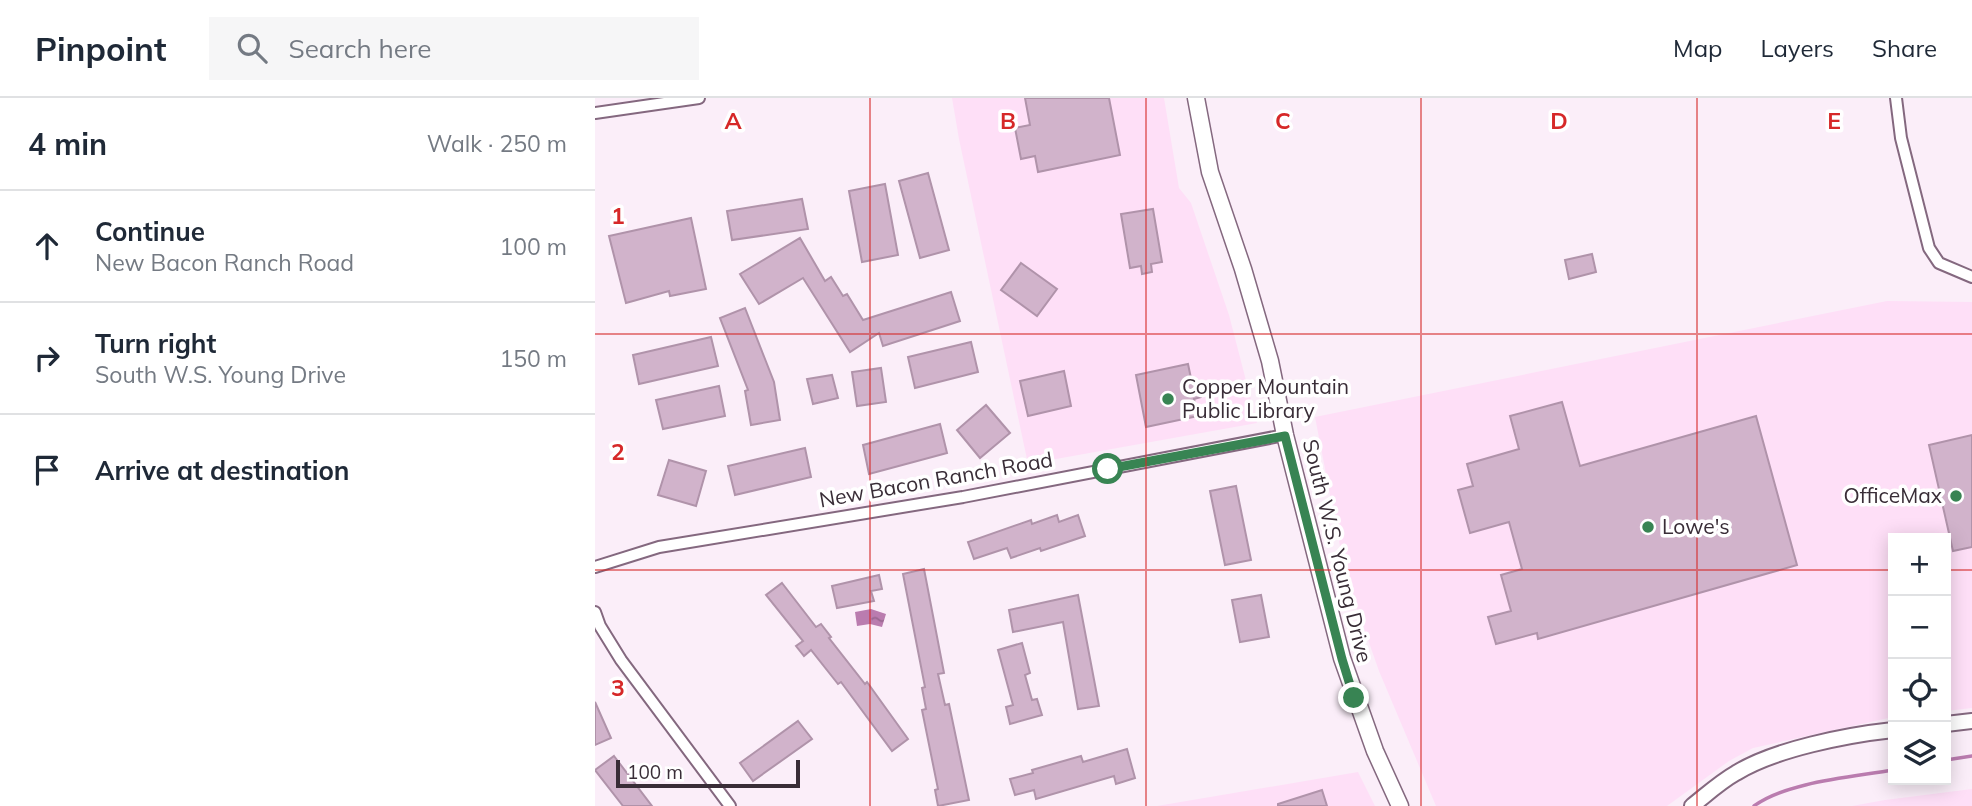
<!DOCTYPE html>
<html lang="en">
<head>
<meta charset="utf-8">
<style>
	body { margin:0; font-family:Mulish,sans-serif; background:#f6f6f7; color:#1f2937 }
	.controls { position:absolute; right:21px; bottom:21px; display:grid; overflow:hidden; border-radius:0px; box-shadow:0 4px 18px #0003 }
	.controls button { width:63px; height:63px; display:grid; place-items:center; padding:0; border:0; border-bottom:2px solid #e0e1e3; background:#fff; color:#1f2937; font:35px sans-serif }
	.scale { position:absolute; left:21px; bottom:18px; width:184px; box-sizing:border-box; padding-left:7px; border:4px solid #392d37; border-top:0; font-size:19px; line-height:24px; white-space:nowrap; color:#392d37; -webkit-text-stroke:5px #fff; paint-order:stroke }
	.stop { position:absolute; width:21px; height:21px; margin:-16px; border:5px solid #388453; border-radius:50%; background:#fff }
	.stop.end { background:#388453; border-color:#fff; box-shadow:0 2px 7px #0008 }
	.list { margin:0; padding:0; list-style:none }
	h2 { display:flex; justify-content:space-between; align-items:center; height:91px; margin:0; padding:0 28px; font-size:30px }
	h2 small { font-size:23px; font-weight:400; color:#747a83 }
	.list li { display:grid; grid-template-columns:46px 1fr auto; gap:21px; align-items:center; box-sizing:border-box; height:112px; padding:0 28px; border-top:2px solid #e0e1e3 }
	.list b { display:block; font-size:26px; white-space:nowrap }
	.list p { margin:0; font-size:23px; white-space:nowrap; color:#747a83 }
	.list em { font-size:23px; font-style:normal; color:#747a83 }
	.icon { flex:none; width:38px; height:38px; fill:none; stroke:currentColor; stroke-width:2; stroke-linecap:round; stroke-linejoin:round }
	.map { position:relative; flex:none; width:1377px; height:708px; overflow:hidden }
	header { display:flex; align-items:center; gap:42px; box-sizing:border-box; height:98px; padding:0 35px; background:#fff; border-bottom:2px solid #e0e1e3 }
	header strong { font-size:33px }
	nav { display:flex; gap:38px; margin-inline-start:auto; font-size:24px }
	.search { width:490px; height:63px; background:#f6f6f7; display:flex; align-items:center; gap:18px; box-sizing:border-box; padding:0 24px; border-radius:0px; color:#747a83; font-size:26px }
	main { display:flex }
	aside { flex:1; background:#fff }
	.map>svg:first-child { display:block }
</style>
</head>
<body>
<header>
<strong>Pinpoint</strong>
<div class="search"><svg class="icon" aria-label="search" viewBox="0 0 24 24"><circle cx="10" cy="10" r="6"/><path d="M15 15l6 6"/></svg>Search here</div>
<nav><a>Map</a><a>Layers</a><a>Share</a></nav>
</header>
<main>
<aside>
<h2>4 min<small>Walk · 250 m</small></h2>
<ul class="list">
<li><svg class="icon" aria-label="ahead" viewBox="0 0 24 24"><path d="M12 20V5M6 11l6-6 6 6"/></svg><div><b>Continue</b><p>New Bacon Ranch Road</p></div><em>100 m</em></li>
<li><svg class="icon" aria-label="right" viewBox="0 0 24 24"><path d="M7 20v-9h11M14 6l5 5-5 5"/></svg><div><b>Turn right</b><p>South W.S. Young Drive</p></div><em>150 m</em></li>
<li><svg class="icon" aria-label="arrive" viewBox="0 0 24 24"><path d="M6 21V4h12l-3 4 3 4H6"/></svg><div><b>Arrive at destination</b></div></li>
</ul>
</aside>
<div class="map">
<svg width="1377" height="708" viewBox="0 0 1377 708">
	<defs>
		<pattern id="water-ripples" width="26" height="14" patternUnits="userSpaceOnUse" patternTransform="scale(1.75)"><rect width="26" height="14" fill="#ba7caf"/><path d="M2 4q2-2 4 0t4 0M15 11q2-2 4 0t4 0" fill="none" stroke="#98668f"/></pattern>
	</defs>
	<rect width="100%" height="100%" fill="#fbeef9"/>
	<g fill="#fedff7">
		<polygon points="357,0 569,0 584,90 596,105 634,217 662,325 433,366 364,41"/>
		<polygon points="1292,203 1377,204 1377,610 1351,613 1351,440 1298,440 1298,619 1158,650 1134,663 1072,708 841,708 784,573 751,479 720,319"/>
		<polygon points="763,674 780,708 562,708"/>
		<polygon points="1377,691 1377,708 1257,708 1290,702"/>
	</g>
	<polygon fill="url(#water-ripples)" points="276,511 291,516 287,529 275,526 262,528 260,514"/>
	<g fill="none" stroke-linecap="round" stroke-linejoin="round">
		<g stroke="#ba7caf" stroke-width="3.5">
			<polyline points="1351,662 1377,658"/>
			<path d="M 1159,708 C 1191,684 1258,679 1298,672"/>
		</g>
	</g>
	<g fill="#d1b3cb" stroke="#b093aa" stroke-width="2">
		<polygon points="430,0 514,0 525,57 443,74 440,58 426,61 420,30 435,27"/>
		<polygon points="333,75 354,152 325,160 304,83"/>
		<polygon points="290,86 303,157 267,164 254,93"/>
		<polygon points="207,101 213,131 137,142 132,113"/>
		<polygon points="558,111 567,164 556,166 557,174 547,176 546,168 535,170 526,116"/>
		<polygon points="96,120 111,191 75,198 74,193 31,205 14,138"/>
		<polygon points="205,140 230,183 236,179 248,198 252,196 268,222 356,194 365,223 288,248 284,235 255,254 208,180 164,206 145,176"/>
		<polygon points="997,156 1001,174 974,181 970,162"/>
		<polygon points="426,165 462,191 442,218 406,192"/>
		<polygon points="150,210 179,284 185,322 156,327 150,293 153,292 125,220"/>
		<polygon points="116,239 123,268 44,286 38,257"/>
		<polygon points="376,244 383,274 320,290 313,259"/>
		<polygon points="593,266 597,285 603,284 606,299 599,301 603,318 551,329 541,277"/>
		<polygon points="286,270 291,304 262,308 257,274"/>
		<polygon points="469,273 476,308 433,318 425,283"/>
		<polygon points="237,277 243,300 218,306 212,281"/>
		<polygon points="124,288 130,318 68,331 61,302"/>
		<polygon points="967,304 985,368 1161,318 1202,467 943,541 942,535 901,546 893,519 916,513 906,477 927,471 914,424 875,435 863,392 878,388 872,366 924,351 915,318"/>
		<polygon points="391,307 415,335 385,360 362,332"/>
		<polygon points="345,326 352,355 274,376 268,347"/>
		<polygon points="1377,337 1377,449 1358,453 1334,347"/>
		<polygon points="210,350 216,379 140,397 133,368"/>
		<polygon points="74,362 111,373 101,408 63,397"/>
		<polygon points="641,388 656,462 630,467 615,393"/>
		<polygon points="462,417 464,424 483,417 490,438 446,453 445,450 416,460 412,450 379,461 373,444 436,422 437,426"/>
		<polygon points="329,471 349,575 343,576 350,607 354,606 374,702 343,708 340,692 343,691 327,612 331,611 327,590 330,589 308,476"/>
		<polygon points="284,477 287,491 276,493 279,503 242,510 237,488"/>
		<polygon points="187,485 221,529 226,526 236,539 234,540 270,586 272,584 313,641 297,653 246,584 243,586 216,552 209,558 201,548 208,543 171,497"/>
		<polygon points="483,497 504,608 483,611 468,524 418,534 414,512"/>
		<polygon points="666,497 674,539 645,544 637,502"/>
		<polygon points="427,545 435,575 430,577 437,602 442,601 447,617 415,626 411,609 418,607 403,552"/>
		<polygon points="0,604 16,640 0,647"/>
		<polygon points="203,623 217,641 158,683 145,665"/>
		<polygon points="532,651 540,680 521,686 519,678 441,701 439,692 420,697 415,681 438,675 437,672 486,658 488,664"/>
		<polygon points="19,658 57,708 28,708 0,672"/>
		<polygon points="727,692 732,708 683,708 683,706"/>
	</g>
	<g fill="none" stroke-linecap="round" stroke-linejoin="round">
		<defs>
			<g id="minor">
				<polyline points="1301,0 1306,40 1334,150 1344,165 1377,179"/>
				<polyline points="0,15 104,0"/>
				<polyline points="0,469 64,449 368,399 690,337"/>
				<polyline points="0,514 5,528 26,562 135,708"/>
			</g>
			<g id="tertiary">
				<polyline points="1351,626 1377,623"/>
				<path d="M 1097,708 C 1111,697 1125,684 1141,675 C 1180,651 1252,637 1298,632"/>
			</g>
			<polyline id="secondary" points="601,0 615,74 648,171 675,263 690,337 747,560 780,653 805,708"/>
		</defs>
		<use href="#minor" stroke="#84687f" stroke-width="14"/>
		<use href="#tertiary" stroke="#84687f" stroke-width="18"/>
		<use href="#secondary" stroke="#84687f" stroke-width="19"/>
		<use href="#minor" stroke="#fff" stroke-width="10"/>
		<use href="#tertiary" stroke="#fff" stroke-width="14"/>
		<use href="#secondary" stroke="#fff" stroke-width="16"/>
	</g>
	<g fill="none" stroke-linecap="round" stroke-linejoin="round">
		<polyline stroke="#388453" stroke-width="9" points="513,371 690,338 747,561 759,600"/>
	</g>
	<path fill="none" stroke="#d62828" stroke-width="2" stroke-opacity="0.55" d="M 275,0 L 275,708M 551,0 L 551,708M 826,0 L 826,708M 1102,0 L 1102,708M 0,236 L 1377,236M 0,472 L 1298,472M 1351,472 L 1377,472"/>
	<g fill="#388453" stroke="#fff" stroke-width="2.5">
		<circle cx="573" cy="301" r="7"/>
		<circle cx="1361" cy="398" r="7"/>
		<circle cx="1053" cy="429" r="7"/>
	</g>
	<g text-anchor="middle" stroke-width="7" stroke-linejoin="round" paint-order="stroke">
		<g font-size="21" fill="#392d37" stroke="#fff" text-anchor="start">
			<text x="587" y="296">Copper Mountain<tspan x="587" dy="24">Public Library</tspan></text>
			<text x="1347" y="405" text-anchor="end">OfficeMax</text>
			<text x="1067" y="436">Lowe's</text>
		</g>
		<g font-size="21" fill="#392d37" stroke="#fff">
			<text transform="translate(341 382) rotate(-10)" y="7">New Bacon Ranch Road</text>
			<text transform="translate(742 453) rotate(76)" y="7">South W.S. Young Drive</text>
		</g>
	</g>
	<g font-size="23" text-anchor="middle" font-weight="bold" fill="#d62828" stroke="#fff" stroke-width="7" stroke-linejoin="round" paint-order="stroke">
		<text x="138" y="31">A</text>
		<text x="413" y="31">B</text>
		<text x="688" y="31">C</text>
		<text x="964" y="31">D</text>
		<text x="1239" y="31">E</text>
		<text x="23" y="126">1</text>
		<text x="23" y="362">2</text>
		<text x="23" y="598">3</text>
	</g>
</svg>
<div class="controls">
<button>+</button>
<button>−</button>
<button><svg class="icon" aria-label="locate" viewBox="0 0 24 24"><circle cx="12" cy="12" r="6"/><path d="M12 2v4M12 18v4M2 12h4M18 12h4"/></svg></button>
<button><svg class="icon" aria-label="layers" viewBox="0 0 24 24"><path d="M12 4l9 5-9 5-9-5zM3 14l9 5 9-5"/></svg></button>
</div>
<div class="scale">100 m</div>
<div class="stop" style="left:513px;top:371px"></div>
<div class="stop end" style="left:759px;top:600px"></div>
</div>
</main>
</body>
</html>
